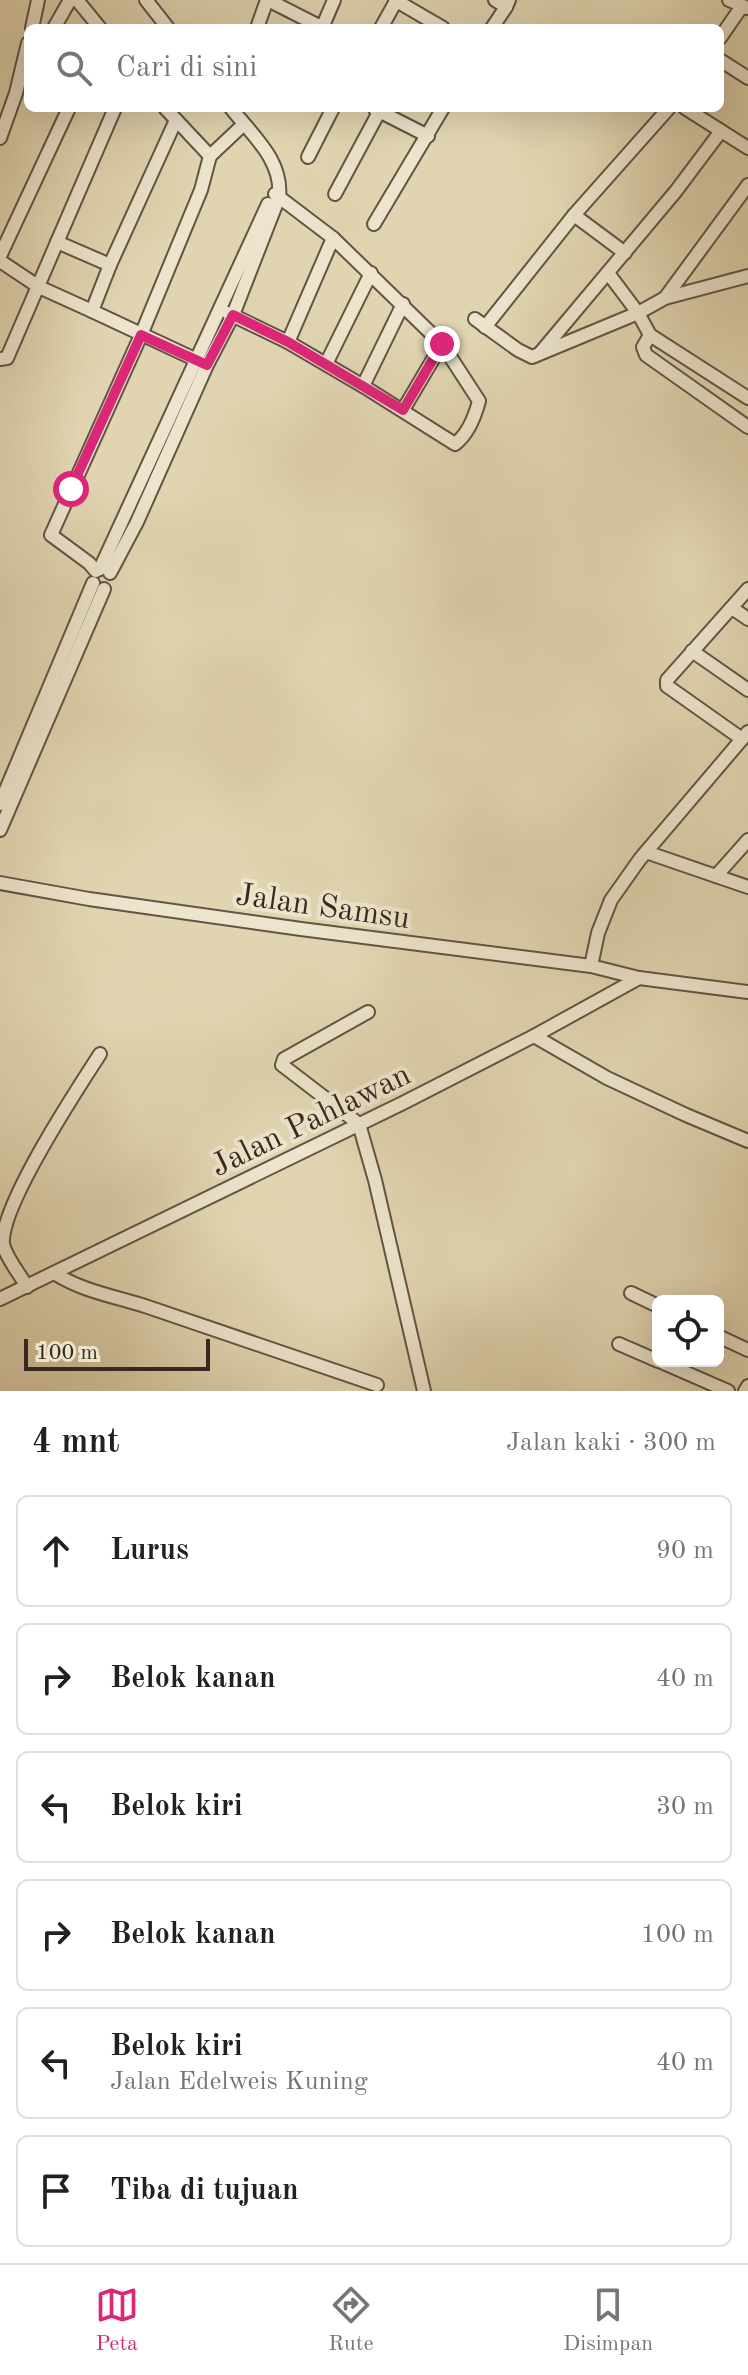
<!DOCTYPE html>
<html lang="id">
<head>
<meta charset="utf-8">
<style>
	body { margin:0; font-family:"Old Standard TT",serif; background:#f2f2f2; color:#202124 }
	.controls { position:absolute; right:24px; bottom:24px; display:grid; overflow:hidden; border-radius:12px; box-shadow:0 8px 32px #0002 }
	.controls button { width:72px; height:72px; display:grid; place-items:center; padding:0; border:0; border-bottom:2px solid #e0e0e0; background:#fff; color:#202124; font:40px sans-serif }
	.scale { position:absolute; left:24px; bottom:20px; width:186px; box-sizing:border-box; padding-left:8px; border:4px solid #37291f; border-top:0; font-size:22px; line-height:28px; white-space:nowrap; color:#37291f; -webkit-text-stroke:6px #ece4cc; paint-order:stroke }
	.stop { position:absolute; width:24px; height:24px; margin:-18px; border:6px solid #db2777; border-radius:50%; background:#fff }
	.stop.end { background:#db2777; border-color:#fff; box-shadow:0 2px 8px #0008 }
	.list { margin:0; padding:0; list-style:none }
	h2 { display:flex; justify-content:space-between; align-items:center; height:104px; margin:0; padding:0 32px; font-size:34px }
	h2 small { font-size:26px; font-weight:400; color:#757577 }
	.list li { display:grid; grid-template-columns:52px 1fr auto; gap:24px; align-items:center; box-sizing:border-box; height:112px; margin:0 16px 16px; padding:0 16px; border:2px solid #e0e0e0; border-radius:12px }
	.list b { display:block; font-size:30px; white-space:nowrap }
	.list p { margin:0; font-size:26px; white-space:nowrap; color:#757577 }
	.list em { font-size:26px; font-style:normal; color:#757577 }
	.icon { flex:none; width:44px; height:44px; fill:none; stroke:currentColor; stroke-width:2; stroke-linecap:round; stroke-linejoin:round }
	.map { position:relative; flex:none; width:748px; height:1391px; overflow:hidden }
	.search { position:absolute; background:#fff; box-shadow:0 8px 32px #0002; left:24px; right:24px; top:24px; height:88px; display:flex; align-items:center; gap:20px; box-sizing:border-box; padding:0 28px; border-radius:12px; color:#757577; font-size:30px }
	.sheet { height:872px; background:#fff }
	nav { display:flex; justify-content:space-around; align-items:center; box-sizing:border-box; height:112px; border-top:2px solid #e0e0e0; background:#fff; font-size:22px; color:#757577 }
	nav a { display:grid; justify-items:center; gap:4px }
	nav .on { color:#db2777 }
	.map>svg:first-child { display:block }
</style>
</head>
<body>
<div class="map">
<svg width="748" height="1391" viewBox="0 0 748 1391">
	<rect width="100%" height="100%" fill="#e1d5b1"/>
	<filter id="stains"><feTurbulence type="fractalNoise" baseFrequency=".0025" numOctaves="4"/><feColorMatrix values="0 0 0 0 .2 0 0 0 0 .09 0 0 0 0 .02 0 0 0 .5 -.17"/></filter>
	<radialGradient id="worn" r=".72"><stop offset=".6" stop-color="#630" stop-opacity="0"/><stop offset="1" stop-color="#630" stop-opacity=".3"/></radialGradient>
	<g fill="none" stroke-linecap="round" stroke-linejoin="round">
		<defs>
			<g id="minor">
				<polyline points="77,0 100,28"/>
				<polyline points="146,0 168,28"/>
				<polyline points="268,0 323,28"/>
				<polyline points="395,0 443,28"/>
				<polyline points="495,0 506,7 509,0"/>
				<polyline points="729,0 748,8"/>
				<polyline points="32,28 38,0"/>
				<polyline points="54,28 70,0"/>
				<polyline points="257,28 267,0"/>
				<polyline points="322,28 334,0"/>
				<polyline points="381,28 396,1"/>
				<polyline points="492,28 506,7"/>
				<polyline points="720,38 740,9 744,8"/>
				<polyline points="720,60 748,78"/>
				<polyline points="165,108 210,156 244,124"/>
				<polyline points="685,108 748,148"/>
				<polyline points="375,109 428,136"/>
				<polyline points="176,120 110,265 92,311 201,362"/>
				<polyline points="0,138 16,93 28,43"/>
				<polyline points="308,157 333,108"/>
				<path d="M 275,194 L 333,238 L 442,344 L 479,401 C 475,416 467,435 455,444 L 363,386"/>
				<polyline points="335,194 379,112"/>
				<polyline points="574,215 625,253"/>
				<polyline points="374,224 443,108"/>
				<polyline points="57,242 110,265"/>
				<polyline points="0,256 69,108"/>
				<polyline points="0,261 39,287 92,311"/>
				<polyline points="608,273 638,313 650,335 748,398"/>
				<polyline points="665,298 748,185"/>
				<polyline points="228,313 288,342 363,386 403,304"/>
				<polyline points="475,319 518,350 532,357 638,313 665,298 748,276"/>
				<polyline points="485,327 574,215 669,108"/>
				<polyline points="650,335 643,347 646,355 748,427"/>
				<polyline points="288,342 333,238"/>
				<polyline points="541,352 676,191 721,131"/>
				<polyline points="0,359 7,358 115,108"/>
				<polyline points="326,364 371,273"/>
				<polyline points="403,410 442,344"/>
				<polyline points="100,569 268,204"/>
				<polyline points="96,571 89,563 51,535 141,335 201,190 210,156"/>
				<path d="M 110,573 L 137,522 L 207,365 L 233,315 L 279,197 C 283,160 252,135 231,108"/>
				<polyline points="732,608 748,619"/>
				<polyline points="692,651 748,690"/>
				<polyline points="742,739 667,686 667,680 748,589"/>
				<polyline points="0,804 93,583"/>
				<polyline points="0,830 104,589"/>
				<polyline points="646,852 748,887"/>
				<polyline points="716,876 748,840"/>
				<polyline points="0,883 89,899 301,929 591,966 639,978 748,992"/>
				<polyline points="591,966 598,933 611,900 640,859 748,732"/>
				<polyline points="368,1012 284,1059 282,1065 359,1124 375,1180 424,1391"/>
				<polyline points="534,1036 607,1078 686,1115 748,1141"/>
				<path d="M 54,1273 C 82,1291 113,1296 145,1306 C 222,1332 299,1359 377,1385"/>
				<path d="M 27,1287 C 20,1274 6,1258 3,1244 C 0,1206 78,1088 100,1054"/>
				<polyline points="631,1293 658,1306"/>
				<polyline points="0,1299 403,1103 534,1036 639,978"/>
				<polyline points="718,1336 748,1350"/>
				<polyline points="619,1344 658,1361"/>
				<polyline points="659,1361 728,1391"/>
				<polyline points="745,1391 748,1386"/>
			</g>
		</defs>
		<use href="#minor" stroke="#625444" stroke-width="16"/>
		<use href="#minor" stroke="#ece4cc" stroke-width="12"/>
	</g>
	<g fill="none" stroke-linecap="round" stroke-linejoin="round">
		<polyline stroke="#db2777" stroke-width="10" points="71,489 141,335 207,365 233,315 288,342 403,410 442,344"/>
	</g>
	<g text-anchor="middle" stroke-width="8" stroke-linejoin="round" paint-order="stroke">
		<g font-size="32" fill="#37291f" stroke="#ece4cc">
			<text transform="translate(323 905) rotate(8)" y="11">Jalan Samsu</text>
			<text transform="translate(310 1119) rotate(-26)" y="11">Jalan Pahlawan</text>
		</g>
	</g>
	<rect width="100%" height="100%" filter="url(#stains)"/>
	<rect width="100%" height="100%" fill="url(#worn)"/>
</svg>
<div class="controls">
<button><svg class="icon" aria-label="locate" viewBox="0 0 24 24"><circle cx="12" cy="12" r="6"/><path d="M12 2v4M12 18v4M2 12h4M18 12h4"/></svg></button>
</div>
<div class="scale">100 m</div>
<div class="stop" style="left:71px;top:489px"></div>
<div class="stop end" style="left:442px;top:344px"></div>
<div class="search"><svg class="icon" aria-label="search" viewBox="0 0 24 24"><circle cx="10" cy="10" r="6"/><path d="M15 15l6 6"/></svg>Cari di sini</div>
</div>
<section class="sheet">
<h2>4 mnt<small>Jalan kaki · 300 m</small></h2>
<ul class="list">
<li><svg class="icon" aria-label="ahead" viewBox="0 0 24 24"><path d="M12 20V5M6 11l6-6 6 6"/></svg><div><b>Lurus</b></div><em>90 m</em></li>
<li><svg class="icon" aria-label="right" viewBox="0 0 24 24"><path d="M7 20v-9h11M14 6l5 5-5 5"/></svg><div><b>Belok kanan</b></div><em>40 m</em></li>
<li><svg class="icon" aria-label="left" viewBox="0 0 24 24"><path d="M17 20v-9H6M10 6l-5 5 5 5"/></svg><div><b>Belok kiri</b></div><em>30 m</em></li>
<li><svg class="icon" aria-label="right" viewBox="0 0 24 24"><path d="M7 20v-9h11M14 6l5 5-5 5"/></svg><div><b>Belok kanan</b></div><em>100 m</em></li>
<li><svg class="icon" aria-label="left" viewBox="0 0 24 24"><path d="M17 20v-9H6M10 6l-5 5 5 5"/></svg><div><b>Belok kiri</b><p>Jalan Edelweis Kuning</p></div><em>40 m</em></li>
<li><svg class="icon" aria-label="arrive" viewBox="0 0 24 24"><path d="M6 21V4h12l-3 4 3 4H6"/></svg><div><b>Tiba di tujuan</b></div></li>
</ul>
</section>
<nav>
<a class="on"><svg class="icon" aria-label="map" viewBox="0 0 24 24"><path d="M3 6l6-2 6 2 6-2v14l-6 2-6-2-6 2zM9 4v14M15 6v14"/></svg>Peta</a>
<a><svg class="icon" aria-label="directions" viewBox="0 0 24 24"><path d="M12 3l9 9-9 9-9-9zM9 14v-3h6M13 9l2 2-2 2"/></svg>Rute</a>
<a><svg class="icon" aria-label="saved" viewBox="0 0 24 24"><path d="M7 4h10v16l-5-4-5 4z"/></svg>Disimpan</a>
</nav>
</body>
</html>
